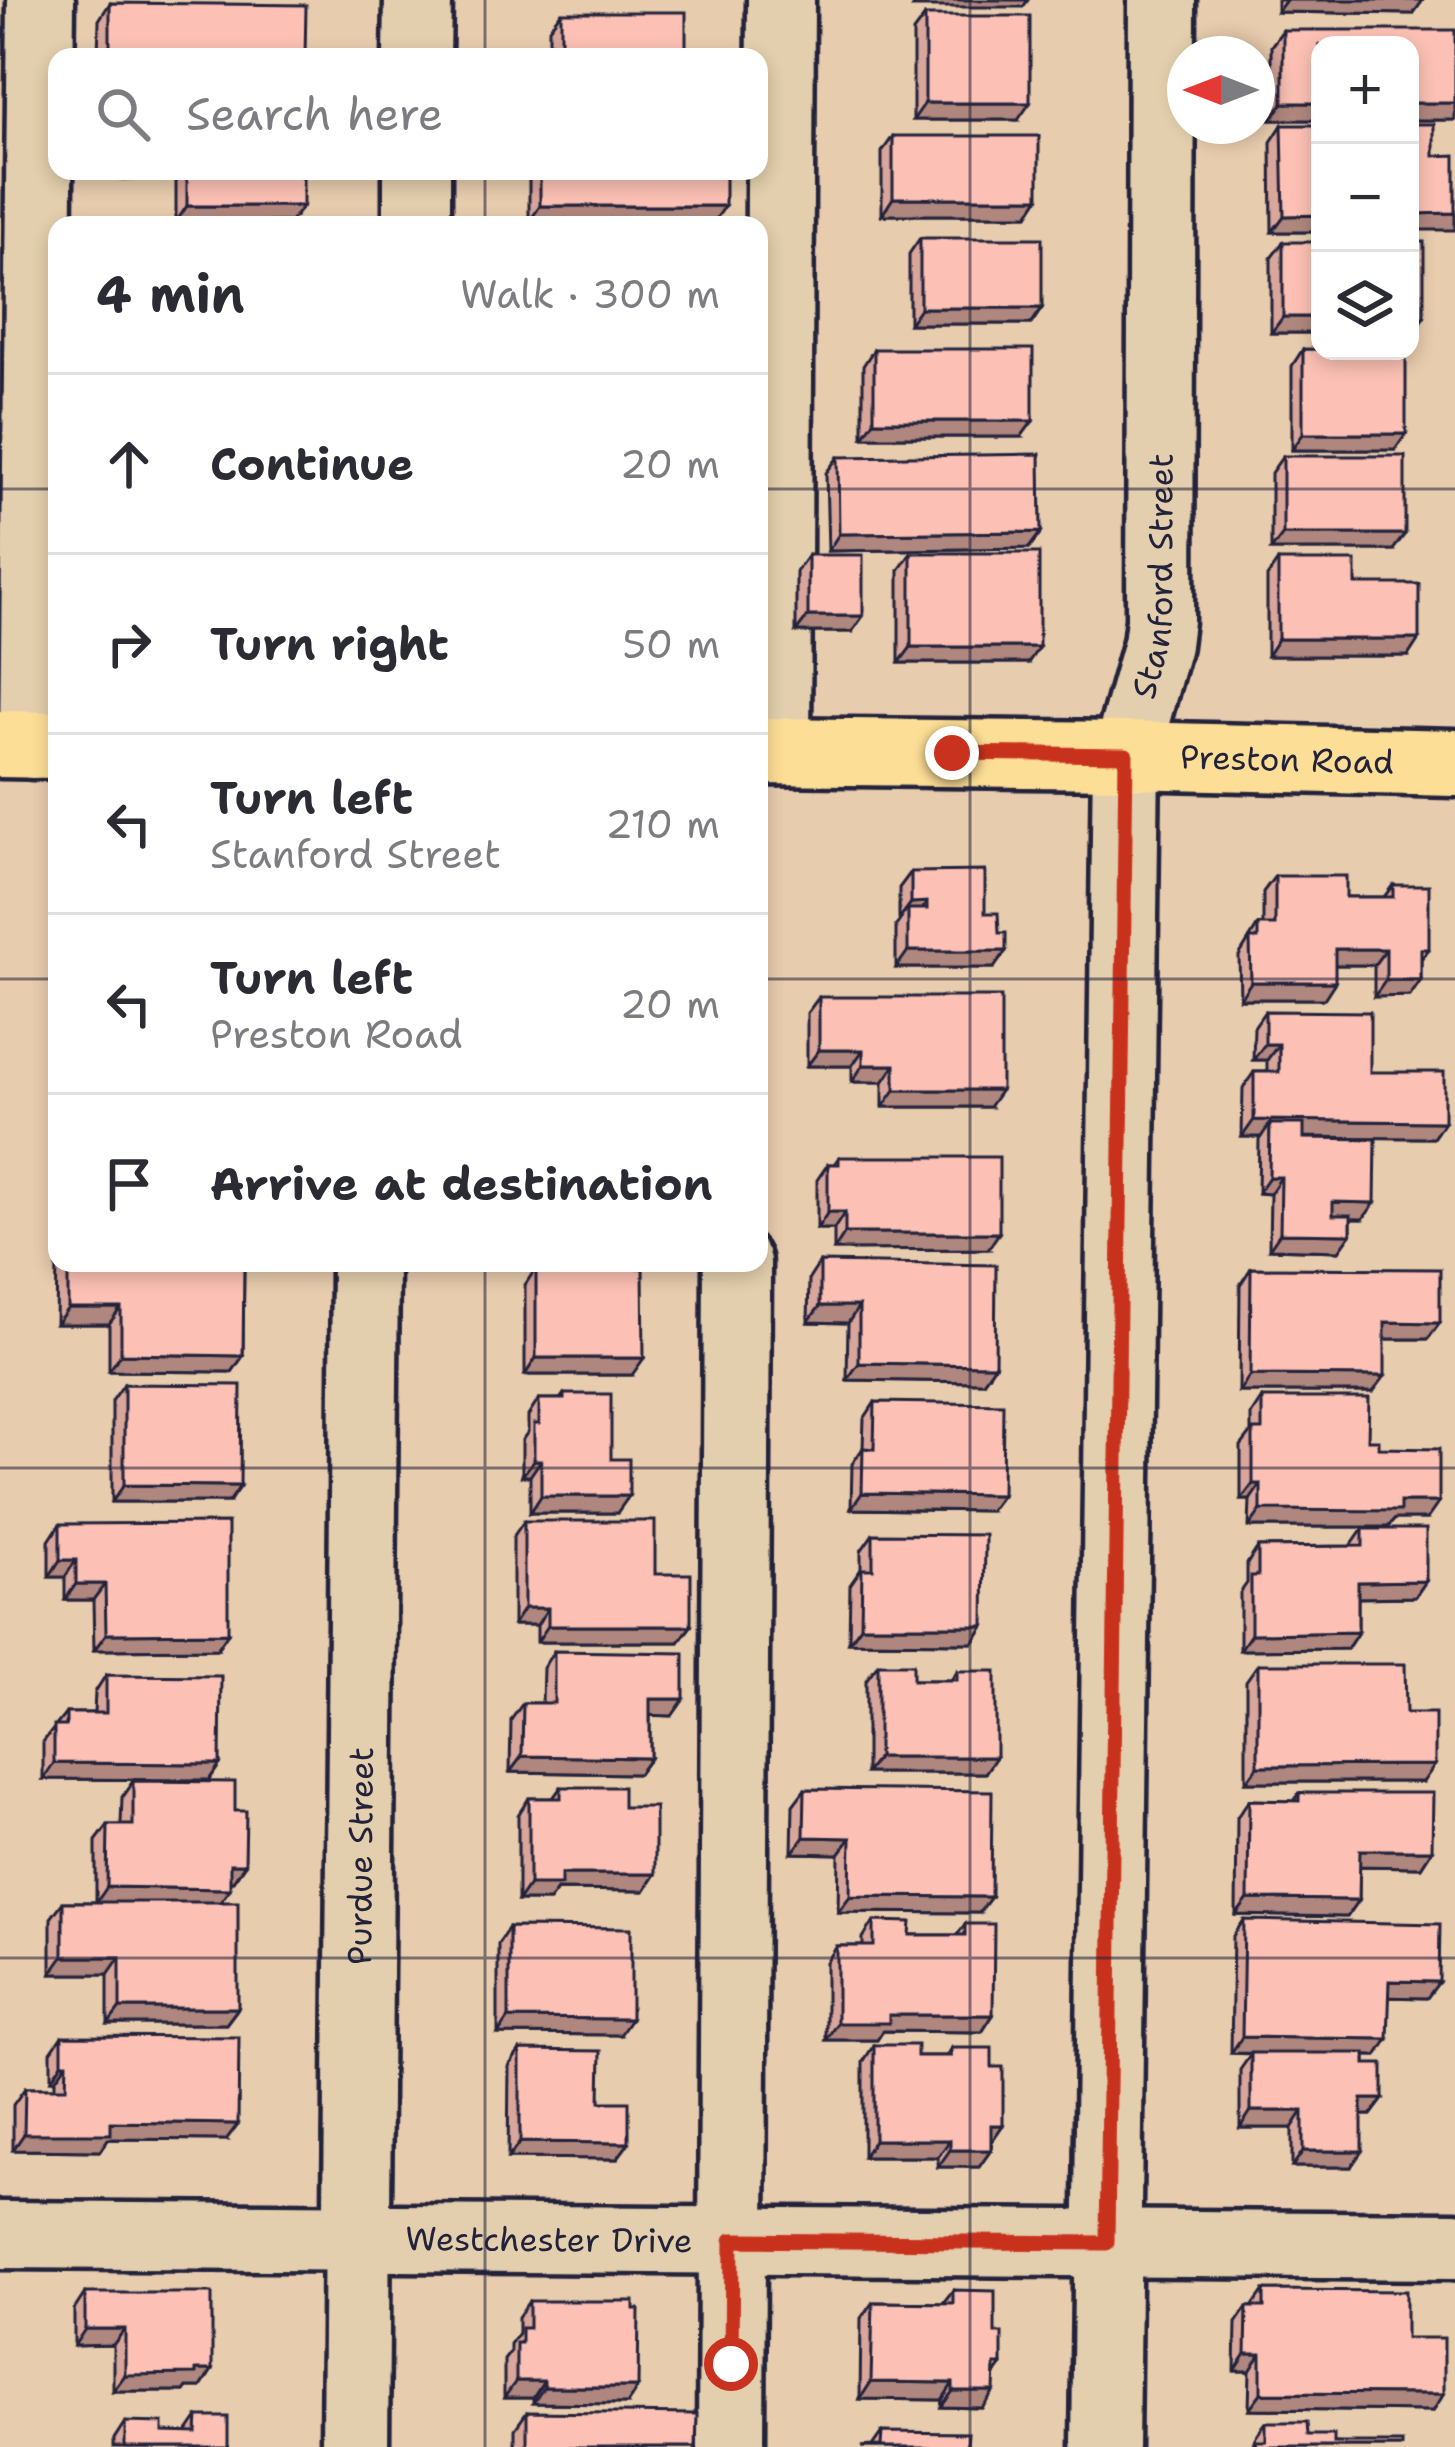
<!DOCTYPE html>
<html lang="en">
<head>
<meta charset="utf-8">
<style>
	body { margin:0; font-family:"Shantell Sans",sans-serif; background:#f7f7f7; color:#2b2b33 }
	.controls { position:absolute; right:36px; top:36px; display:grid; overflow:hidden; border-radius:24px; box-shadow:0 6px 18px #0003 }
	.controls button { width:108px; height:108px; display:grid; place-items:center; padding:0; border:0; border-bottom:3px solid #e1e1e2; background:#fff; color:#2b2b33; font:60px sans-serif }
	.compass { position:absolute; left:1167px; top:36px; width:108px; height:108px; border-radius:50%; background:#fff; box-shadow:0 6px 18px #0003; rotate:270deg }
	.stop { position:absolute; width:36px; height:36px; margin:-27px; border:9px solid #c8321e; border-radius:50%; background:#fff }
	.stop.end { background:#c8321e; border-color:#fff; box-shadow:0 3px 12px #0008 }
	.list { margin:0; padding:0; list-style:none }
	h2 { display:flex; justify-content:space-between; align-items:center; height:156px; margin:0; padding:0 48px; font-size:51px }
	h2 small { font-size:39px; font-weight:400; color:#7c7c81 }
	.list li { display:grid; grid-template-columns:78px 1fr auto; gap:36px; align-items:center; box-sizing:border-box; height:180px; padding:0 48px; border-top:3px solid #e1e1e2 }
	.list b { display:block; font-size:45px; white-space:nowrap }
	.list p { margin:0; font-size:39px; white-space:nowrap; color:#7c7c81 }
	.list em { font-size:39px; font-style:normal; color:#7c7c81 }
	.icon { flex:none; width:66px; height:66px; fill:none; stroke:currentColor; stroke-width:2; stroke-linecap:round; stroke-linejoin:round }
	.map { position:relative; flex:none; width:1455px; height:2447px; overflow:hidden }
	.search { position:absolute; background:#fff; box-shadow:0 6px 18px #0003; left:48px; top:48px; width:720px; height:132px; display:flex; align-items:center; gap:30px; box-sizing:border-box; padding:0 42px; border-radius:24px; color:#7c7c81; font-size:45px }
	.panel { position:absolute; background:#fff; box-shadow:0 6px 18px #0003; left:48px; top:216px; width:720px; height:1056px; border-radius:24px }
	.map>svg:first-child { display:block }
</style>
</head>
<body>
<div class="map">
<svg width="1455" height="2447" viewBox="0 0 1455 2447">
	<rect width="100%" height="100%" fill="#e8ccae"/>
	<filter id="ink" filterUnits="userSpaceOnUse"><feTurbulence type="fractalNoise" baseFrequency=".00833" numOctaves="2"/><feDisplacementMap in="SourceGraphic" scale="24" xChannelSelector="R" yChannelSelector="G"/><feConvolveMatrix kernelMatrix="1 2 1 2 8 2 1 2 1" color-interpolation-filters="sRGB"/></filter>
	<g filter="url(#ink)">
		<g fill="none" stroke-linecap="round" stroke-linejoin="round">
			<defs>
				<g id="minor">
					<polyline points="417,57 418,0"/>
					<polyline points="417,225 417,171"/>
					<polyline points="33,745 41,0"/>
					<polyline points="777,751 781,0"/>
					<path id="s1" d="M 0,2235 L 1455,2246"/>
					<path id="s2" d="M 355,2447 L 365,1263"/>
					<polyline points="731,2447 737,1263"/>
					<path id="s3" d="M 1105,2447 L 1126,755 L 1157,644 L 1160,620 L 1162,0"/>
				</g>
				<g id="major">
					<polyline points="0,744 57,745"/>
					<path id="s4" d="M 759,751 L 1126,755 L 1455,763"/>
				</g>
			</defs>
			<use href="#minor" stroke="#22223b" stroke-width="75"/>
			<use href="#major" stroke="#22223b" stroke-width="75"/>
			<use href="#minor" stroke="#e3cfad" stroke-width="66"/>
			<use href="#major" stroke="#fdde96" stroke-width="66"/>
		</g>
		<g fill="#d9a69b" stroke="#22223b" stroke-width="3">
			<polygon points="1277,0 1423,0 1413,14 1277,12"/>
			<polygon points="110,3 305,57 98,57 99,20"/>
			<polygon points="561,12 686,57 549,57 549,28"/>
			<polygon points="925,16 1018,120 913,120 913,32"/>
			<polygon points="1283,30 1455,120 1271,120 1271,46"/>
			<polygon points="1282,125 1320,232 1272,232 1271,142"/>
			<polygon points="893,136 1039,198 1028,215 882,215 882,152"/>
			<polygon points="120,171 303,171 291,222 176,222 176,179 120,179"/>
			<polygon points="529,171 725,171 714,222 529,222"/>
			<polygon points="920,238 1042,308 1031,324 909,324 909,254"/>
			<polygon points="1283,242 1320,333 1271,333 1271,258"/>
			<polygon points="874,349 1021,437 863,437 863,366"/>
			<polygon points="1303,349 1395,450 1292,450 1292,366"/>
			<polygon points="1283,456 1393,550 1271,550 1271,473"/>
			<polygon points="838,457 1041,532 1029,548 828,551 826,473"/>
			<polygon points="911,553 1028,663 899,663 899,570"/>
			<polygon points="808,555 852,632 796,632 796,572"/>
			<polygon points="1278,561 1356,584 1408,656 1267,656 1267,577"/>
			<polygon points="911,872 985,913 994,968 896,968 896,926 901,919 899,919 899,888"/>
			<polygon points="1275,876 1346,897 1384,897 1393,885 1429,949 1421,959 1421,980 1410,996 1374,997 1374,965 1335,965 1324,999 1240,999 1239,956 1258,925 1263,925 1263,892"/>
			<polygon points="819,997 989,1107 883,1107 883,1082 852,1082 852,1066 807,1066 807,1013"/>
			<polygon points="1265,1011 1370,1072 1444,1122 1433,1138 1304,1137 1363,1219 1351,1219 1351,1234 1339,1251 1269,1249 1270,1194 1258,1193 1259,1140 1261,1137 1242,1137 1243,1088 1254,1072 1267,1072 1267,1060 1253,1060 1254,1027"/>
			<polygon points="839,1157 988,1249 834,1250 834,1229 817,1229 817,1180 828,1164 834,1164"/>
			<polygon points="57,1260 57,1263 244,1263 243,1356 232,1372 109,1371 109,1324 56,1324"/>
			<polygon points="820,1262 995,1365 983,1382 847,1380 848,1323 808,1322 809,1279"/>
			<polygon points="536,1268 632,1375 525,1375 525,1285"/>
			<polygon points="1251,1268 1428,1339 1385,1339 1373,1392 1239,1392 1240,1285"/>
			<polygon points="124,1384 229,1502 112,1502 112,1401"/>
			<polygon points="564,1394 611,1459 617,1513 530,1513 530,1476 522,1476 522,1440 528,1432 528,1416 539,1399 560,1399"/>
			<polygon points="1262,1398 1368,1440 1379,1448 1427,1519 1395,1519 1388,1527 1249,1527 1250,1500 1241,1500 1241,1446 1251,1433 1251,1415"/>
			<polygon points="875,1402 990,1511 851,1509 852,1464 863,1448 864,1419"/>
			<polygon points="524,1521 655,1574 691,1626 679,1642 537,1642 537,1625 513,1625 513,1537"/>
			<polygon points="60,1524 217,1649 94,1650 93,1600 65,1600 65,1577 49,1577 49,1541"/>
			<polygon points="1363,1529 1426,1581 1415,1597 1358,1598 1358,1632 1347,1649 1240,1650 1240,1593 1247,1583 1247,1564 1258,1547 1351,1546"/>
			<polygon points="873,1534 984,1626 973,1643 849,1642 850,1585 861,1569 861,1551"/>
			<polygon points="554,1651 672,1716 650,1715 650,1758 638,1774 510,1772 511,1720 523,1703 542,1703 543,1668"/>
			<polygon points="878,1664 913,1680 951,1680 957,1671 985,1773 866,1773 866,1680"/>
			<polygon points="1258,1664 1406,1713 1423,1782 1246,1782 1246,1681"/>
			<polygon points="106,1675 220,1764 209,1780 43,1779 43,1742 66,1713 94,1713 95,1692"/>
			<polygon points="133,1781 235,1811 245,1864 233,1881 230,1881 221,1902 238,2008 226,2024 108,2024 108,1974 51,1974 51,1918 63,1902 96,1902 96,1841 108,1825 121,1825 122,1797"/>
			<polygon points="561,1787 623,1807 655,1874 644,1891 557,1890 549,1901 518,1901 518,1815 529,1798 553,1798"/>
			<polygon points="805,1789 979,1913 838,1912 839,1854 792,1853 793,1805"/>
			<polygon points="1299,1793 1432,1850 1421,1867 1359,1866 1359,1900 1347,1917 1236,1915 1237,1817 1249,1800 1294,1801"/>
			<polygon points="1244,1920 1427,1998 1389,1997 1377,2056 1366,2056 1366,2064 1383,2099 1371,2115 1362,2115 1351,2167 1292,2167 1292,2128 1240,2128 1240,2070 1251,2054 1231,2053 1233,1936"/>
			<polygon points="874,1921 910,1935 957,1935 965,1924 993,2015 982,2032 883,2031 877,2040 826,2040 826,1963 837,1946 863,1946 863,1938"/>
			<polygon points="509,1927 620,2035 498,2034 498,1944"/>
			<polygon points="62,2036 226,2140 108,2139 100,2151 13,2150 13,2105 25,2088 55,2088 55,2080 51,2080 51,2052"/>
			<polygon points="874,2045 917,2056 946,2056 951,2048 992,2141 991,2150 979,2167 938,2167 938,2157 863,2157 863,2062"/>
			<polygon points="520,2050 600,2102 617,2159 508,2158 509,2066"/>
			<polygon points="953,2290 995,2333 1002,2365 994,2376 982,2408 941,2407 942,2400 860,2399 861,2318 873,2302 943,2303"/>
			<polygon points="1264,2290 1406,2338 1433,2411 1249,2409 1250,2371 1235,2371 1236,2323 1247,2307 1252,2307"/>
			<polygon points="85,2293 212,2370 201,2387 187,2387 184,2391 113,2391 113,2345 74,2346 74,2310"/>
			<polygon points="529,2301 627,2404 533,2403 533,2398 504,2398 504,2360 510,2352 510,2344 518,2333 518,2317"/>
			<polygon points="527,2412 696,2447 515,2447 515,2429"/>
			<polygon points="198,2417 228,2447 114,2447 114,2439 125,2422 163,2432 187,2433"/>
			<polygon points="1266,2422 1334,2443 1402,2447 1252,2447 1255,2438"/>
			<polygon points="882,2432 967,2447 861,2447 872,2446"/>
		</g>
		<g fill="#b0877e" stroke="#22223b" stroke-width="3">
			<polygon points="918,0 1028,0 1023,7 913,7"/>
			<polygon points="1286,0 1423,0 1413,14 1277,12"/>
			<polygon points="925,103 1030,103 1018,120 913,120"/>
			<polygon points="1283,103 1320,103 1320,120 1271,120"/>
			<rect x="1410" y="103" width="45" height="17"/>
			<polygon points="126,171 182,171 176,179 120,179"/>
			<polygon points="893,198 1039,198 1028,215 882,215"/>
			<polygon points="187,206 303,206 291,222 176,222"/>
			<polygon points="540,206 725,206 714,222 529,222"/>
			<polygon points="1455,213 1455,230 1410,230 1410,214"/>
			<polygon points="1320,215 1320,232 1272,232 1284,216"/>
			<polygon points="920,308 1042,308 1031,324 909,324"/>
			<polygon points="1283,317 1320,317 1320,333 1271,333"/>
			<polygon points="1410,317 1424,317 1412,333 1410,333"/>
			<polygon points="874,421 1033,421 1021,437 863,437"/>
			<polygon points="1303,434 1406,434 1395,450 1292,450"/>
			<polygon points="1041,532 1029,548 828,551 839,534"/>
			<polygon points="1283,534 1405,534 1393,550 1271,550"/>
			<polygon points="808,616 863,616 852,632 796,632"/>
			<polygon points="1278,639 1419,639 1408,656 1267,656"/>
			<polygon points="911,647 1039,647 1028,663 899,663"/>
			<polygon points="927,902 916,918 908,909 899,919 911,903"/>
			<polygon points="1335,949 1386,949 1374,965 1324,965"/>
			<polygon points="908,951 1006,951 994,968 896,968"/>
			<polygon points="1386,980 1421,980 1410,996 1374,997"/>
			<polygon points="1251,982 1335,982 1324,999 1240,999"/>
			<polygon points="1265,1044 1279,1044 1267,1060 1253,1060"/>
			<polygon points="819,1050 863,1050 852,1066 807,1066"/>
			<polygon points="863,1065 895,1065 883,1082 852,1082"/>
			<polygon points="895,1090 1001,1090 989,1107 883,1107"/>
			<polygon points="1254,1120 1444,1122 1433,1138 1270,1137 1270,1124 1261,1137 1242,1137"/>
			<polygon points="1269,1177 1281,1177 1270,1194 1258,1193"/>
			<polygon points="1333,1202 1375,1203 1363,1219 1321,1218"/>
			<polygon points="828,1212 845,1212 834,1229 817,1229"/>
			<polygon points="845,1233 999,1233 988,1249 834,1250"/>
			<polygon points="1280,1233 1351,1234 1339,1251 1269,1249"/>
			<polygon points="820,1306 859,1306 848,1323 808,1322"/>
			<polygon points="68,1308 121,1308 109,1324 56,1324"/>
			<polygon points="1385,1322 1440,1323 1428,1339 1373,1339"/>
			<polygon points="121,1354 243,1356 232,1372 109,1371"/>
			<polygon points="536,1358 644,1358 632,1375 525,1375"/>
			<polygon points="859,1363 995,1365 983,1382 847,1380"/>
			<polygon points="1250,1375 1385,1376 1373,1392 1239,1392"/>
			<polygon points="534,1460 541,1460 530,1476 522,1476"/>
			<polygon points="1253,1484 1261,1484 1250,1500 1241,1500"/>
			<polygon points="124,1485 240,1486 229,1502 112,1502"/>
			<polygon points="862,1493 1002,1495 990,1511 851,1509"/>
			<polygon points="541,1496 629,1496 617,1513 530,1513"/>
			<polygon points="1400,1502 1439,1502 1427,1519 1395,1519 1388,1527 1249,1527 1261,1510"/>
			<polygon points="60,1560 76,1560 65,1577 49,1577"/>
			<polygon points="1426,1581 1415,1597 1347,1598 1358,1582"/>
			<polygon points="76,1584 105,1584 93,1600 65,1600"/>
			<polygon points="524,1608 548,1608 537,1625 513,1625"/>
			<polygon points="548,1626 691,1626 679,1642 537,1642"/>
			<polygon points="861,1626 984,1626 973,1643 849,1642"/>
			<polygon points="1358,1632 1347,1649 1240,1650 1251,1634"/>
			<polygon points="228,1633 217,1649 94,1650 106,1634"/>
			<polygon points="650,1699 684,1699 672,1716 639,1715"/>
			<polygon points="522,1756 650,1758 638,1774 510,1772"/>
			<polygon points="878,1757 996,1757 985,1773 866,1773"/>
			<polygon points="54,1763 220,1764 209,1780 43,1779"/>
			<polygon points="1435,1765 1423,1782 1246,1782 1258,1766"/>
			<polygon points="804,1837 851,1838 839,1854 792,1853"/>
			<polygon points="1360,1850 1432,1850 1421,1867 1348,1866"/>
			<polygon points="230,1864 245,1864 233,1881 218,1880"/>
			<polygon points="561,1874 655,1874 644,1891 557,1890 549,1901 518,1901 529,1885"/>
			<polygon points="107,1887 230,1889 218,1905 96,1903"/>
			<polygon points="850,1896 991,1897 979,1913 838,1912"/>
			<polygon points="1248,1899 1359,1900 1347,1917 1236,1915"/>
			<polygon points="63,1957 120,1957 108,1974 51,1974"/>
			<polygon points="1390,1981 1439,1982 1427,1998 1378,1997"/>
			<polygon points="120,2008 238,2008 226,2024 108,2024"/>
			<polygon points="889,2015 993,2015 982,2032 883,2031 877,2040 826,2040 837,2023"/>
			<polygon points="509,2018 631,2019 620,2035 498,2034"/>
			<polygon points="1242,2037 1388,2039 1377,2056 1231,2053"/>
			<polygon points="62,2063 67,2063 55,2080 51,2080"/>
			<polygon points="1362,2099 1383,2099 1371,2115 1351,2115"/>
			<polygon points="1251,2111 1303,2111 1292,2128 1240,2128"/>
			<polygon points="111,2122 238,2124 226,2140 108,2139 100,2151 13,2150 24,2134"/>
			<polygon points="991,2125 1003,2125 992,2141 979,2141"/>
			<polygon points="874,2140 950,2140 938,2157 863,2157"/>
			<polygon points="520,2142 629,2143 617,2159 508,2158"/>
			<polygon points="950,2150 991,2150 979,2167 938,2167"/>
			<polygon points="1303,2151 1362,2151 1351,2167 1292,2167"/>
			<polygon points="85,2329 125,2329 113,2345 74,2346"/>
			<polygon points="1246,2354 1261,2354 1250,2371 1235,2371"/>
			<polygon points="196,2370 212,2370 201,2387 187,2387 184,2391 113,2391 125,2375"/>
			<polygon points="516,2381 544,2381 533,2398 504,2398"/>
			<polygon points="871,2382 953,2383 942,2400 860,2399"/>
			<polygon points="544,2387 638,2387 627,2404 533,2403"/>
			<polygon points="953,2391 994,2391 982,2408 941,2407"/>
			<polygon points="1261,2393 1444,2394 1433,2411 1249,2409"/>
		</g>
		<g fill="#fcc1b4" stroke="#22223b" stroke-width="3">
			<polygon points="110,3 306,5 305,57 110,57"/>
			<rect x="561" y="12" width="125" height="45"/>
			<rect x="925" y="16" width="105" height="87"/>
			<polygon points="1283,30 1455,30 1455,103 1410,103 1410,45 1320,45 1320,103 1283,103"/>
			<polygon points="1410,124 1434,124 1434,156 1455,155 1455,213 1410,214"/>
			<polygon points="1282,125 1320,125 1320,215 1284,216"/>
			<rect x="893" y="136" width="146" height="62"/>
			<rect x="187" y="171" width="116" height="35"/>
			<rect x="540" y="171" width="185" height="35"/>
			<rect x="920" y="238" width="122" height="70"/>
			<rect x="1283" y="242" width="37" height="75"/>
			<rect x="1410" y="242" width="14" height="75"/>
			<rect x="874" y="349" width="159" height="72"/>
			<polygon points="1303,349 1406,351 1406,434 1303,434"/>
			<polygon points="1040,454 1041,532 839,534 838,457"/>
			<rect x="1283" y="456" width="122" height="78"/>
			<rect x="911" y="553" width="128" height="94"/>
			<rect x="808" y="555" width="55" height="61"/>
			<polygon points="1278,561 1356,561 1356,584 1419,584 1419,639 1278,639"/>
			<polygon points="985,871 985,913 998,913 999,933 1006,933 1006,951 908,951 908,909 927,909 927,902 911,903 911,872"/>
			<polygon points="1275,876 1346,876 1346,897 1393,897 1393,885 1429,885 1429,949 1421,949 1421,980 1386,980 1386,949 1335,949 1335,982 1251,982 1250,939 1258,939 1258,925 1275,925"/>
			<polygon points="819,997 1001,997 1001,1090 895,1090 895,1065 863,1065 863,1050 819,1050"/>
			<polygon points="1265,1011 1370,1012 1370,1072 1444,1072 1444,1122 1254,1120 1254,1072 1279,1072 1279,1044 1265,1044"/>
			<polygon points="1270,1124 1304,1124 1304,1138 1376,1139 1375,1203 1333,1202 1333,1215 1351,1215 1351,1234 1280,1233 1281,1177 1269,1177"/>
			<polygon points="839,1157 999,1157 999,1233 845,1233 845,1212 828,1212 828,1164 839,1164"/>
			<polygon points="820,1262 996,1265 995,1365 859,1363 859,1306 820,1306"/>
			<polygon points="68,1263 244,1263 243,1356 121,1354 121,1308 68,1308"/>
			<polygon points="536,1268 643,1268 644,1358 536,1358"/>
			<polygon points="1251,1268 1440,1269 1440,1323 1385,1322 1385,1376 1250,1375"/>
			<polygon points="124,1384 241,1385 240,1486 124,1485"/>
			<polygon points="564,1394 611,1394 611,1459 629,1459 629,1496 541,1496 541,1460 534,1460 534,1424 539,1424 539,1399 564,1399"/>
			<polygon points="1262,1398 1369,1398 1368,1440 1379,1440 1379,1448 1439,1449 1439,1502 1400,1502 1400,1511 1261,1510 1261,1484 1253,1484 1253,1430 1262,1430"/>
			<polygon points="875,1402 1003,1404 1002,1495 862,1493 863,1448 874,1449"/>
			<polygon points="524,1521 655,1521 655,1574 691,1574 691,1626 548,1626 548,1608 524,1608"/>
			<polygon points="228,1523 228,1633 106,1634 105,1584 76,1584 76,1560 60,1560 60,1524"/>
			<polygon points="1363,1529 1426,1529 1426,1581 1358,1582 1358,1632 1251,1634 1251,1576 1258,1576 1258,1547 1363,1546"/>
			<polygon points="873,1534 985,1535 984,1626 861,1626 862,1569 873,1569"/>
			<polygon points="554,1651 684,1653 684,1699 650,1699 650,1758 522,1756 523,1703 554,1703"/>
			<polygon points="878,1664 913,1664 913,1680 957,1680 957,1671 996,1671 996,1757 878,1757"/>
			<polygon points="1258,1664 1405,1664 1406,1713 1435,1713 1435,1765 1258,1766"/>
			<polygon points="106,1675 221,1676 220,1764 54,1763 54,1726 66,1726 66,1713 106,1713"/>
			<polygon points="133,1781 235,1782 235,1811 246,1811 245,1864 230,1864 230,1889 107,1887 108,1825 133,1825"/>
			<polygon points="561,1787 623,1787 623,1807 655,1807 655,1874 561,1874 561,1885 529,1885 529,1798 561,1798"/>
			<polygon points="805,1789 992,1791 991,1897 850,1896 851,1838 804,1837"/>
			<polygon points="1299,1793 1433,1793 1432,1850 1360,1850 1359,1900 1248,1899 1249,1800 1299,1801"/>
			<polygon points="63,1902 238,1902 238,2008 120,2008 120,1957 63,1957"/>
			<polygon points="1244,1920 1440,1924 1439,1982 1390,1981 1388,2039 1242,2037"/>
			<polygon points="874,1921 911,1922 910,1935 965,1935 965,1924 994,1924 993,2015 889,2015 889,2023 837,2023 837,1946 874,1946"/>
			<polygon points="509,1927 631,1928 631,2019 509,2018"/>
			<polygon points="62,2036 239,2037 238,2124 111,2122 111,2134 24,2134 25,2088 66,2088 67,2063 62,2063"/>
			<polygon points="874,2045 917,2045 917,2056 951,2056 951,2048 992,2048 992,2067 1003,2067 1003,2125 991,2125 991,2150 950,2150 950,2140 874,2140"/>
			<polygon points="520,2050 601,2051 600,2102 629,2102 629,2143 520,2142"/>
			<polygon points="1251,2053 1366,2053 1366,2064 1383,2064 1383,2099 1362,2099 1362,2151 1303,2151 1303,2111 1251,2111"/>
			<polygon points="953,2290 995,2291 995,2333 1002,2333 1002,2365 995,2365 994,2391 953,2391 953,2383 871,2382 873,2302 953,2303"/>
			<polygon points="1264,2290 1406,2291 1406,2338 1444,2338 1444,2394 1261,2393 1261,2354 1246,2354 1247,2307 1264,2307"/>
			<polygon points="85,2293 212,2293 212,2370 196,2370 196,2374 125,2375 125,2329 85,2329"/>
			<polygon points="529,2301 634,2301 634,2309 639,2309 638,2387 544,2387 544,2381 516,2381 516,2343 521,2343 521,2328 529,2328"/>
			<polygon points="527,2412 697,2414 696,2447 527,2447"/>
			<polygon points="198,2417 228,2417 228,2447 125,2447 125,2422 163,2423 163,2432 197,2433"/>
			<polygon points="1266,2422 1307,2422 1308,2435 1334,2435 1334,2443 1402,2443 1402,2447 1256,2447 1256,2441 1266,2441"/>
			<polygon points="882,2432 968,2433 967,2447 862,2447 881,2446"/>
		</g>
	</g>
	<g fill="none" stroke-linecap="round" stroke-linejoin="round" filter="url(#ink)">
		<polyline stroke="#c8321e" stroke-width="15" points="731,2364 732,2240 1107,2243 1126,755 952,753"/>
	</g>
	<path fill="none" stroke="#22223b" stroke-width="3" stroke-opacity="0.55" d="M 485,0 L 485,57M 970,0 L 970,2447M 485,171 L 485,225M 0,489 L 57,489M 759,489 L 1455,489M 0,979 L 57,979M 759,979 L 1455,979M 485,1263 L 485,2447M 0,1468 L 1455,1468M 0,1958 L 1455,1958"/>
	<g text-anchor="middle" stroke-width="10" stroke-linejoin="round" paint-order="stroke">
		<g font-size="33" fill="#22223b" stroke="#e3cfad">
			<text dy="12" stroke="none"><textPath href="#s3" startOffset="1875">Stanford Street</textPath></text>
			<text dy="12" stroke="none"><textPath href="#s4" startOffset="528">Preston Road</textPath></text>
			<text dy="12" stroke="none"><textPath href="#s2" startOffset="591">Purdue Street</textPath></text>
			<text dy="12" stroke="none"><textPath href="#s1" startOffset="549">Westchester Drive</textPath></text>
		</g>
	</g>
</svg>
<div class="controls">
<button>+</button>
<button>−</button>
<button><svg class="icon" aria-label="layers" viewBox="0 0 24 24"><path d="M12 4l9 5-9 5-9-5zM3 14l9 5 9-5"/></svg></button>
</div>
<svg class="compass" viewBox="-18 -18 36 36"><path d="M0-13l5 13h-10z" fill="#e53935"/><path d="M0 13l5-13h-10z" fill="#7c7c81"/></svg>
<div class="stop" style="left:731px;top:2364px"></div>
<div class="stop end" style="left:952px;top:753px"></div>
<div class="search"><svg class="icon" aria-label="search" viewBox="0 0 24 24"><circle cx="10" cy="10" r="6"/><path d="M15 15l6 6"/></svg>Search here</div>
<section class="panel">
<h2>4 min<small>Walk · 300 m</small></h2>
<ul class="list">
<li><svg class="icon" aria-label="ahead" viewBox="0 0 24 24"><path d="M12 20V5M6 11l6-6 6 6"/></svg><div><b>Continue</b></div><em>20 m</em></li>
<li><svg class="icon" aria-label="right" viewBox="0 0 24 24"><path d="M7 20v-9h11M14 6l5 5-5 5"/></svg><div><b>Turn right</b></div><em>50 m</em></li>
<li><svg class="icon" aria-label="left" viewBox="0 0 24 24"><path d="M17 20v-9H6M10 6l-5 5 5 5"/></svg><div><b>Turn left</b><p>Stanford Street</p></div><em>210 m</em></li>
<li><svg class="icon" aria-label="left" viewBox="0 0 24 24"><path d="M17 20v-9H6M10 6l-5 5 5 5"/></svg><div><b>Turn left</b><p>Preston Road</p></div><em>20 m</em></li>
<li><svg class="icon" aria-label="arrive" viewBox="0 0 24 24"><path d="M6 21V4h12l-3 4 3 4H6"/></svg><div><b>Arrive at destination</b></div></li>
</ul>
</section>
</div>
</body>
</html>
